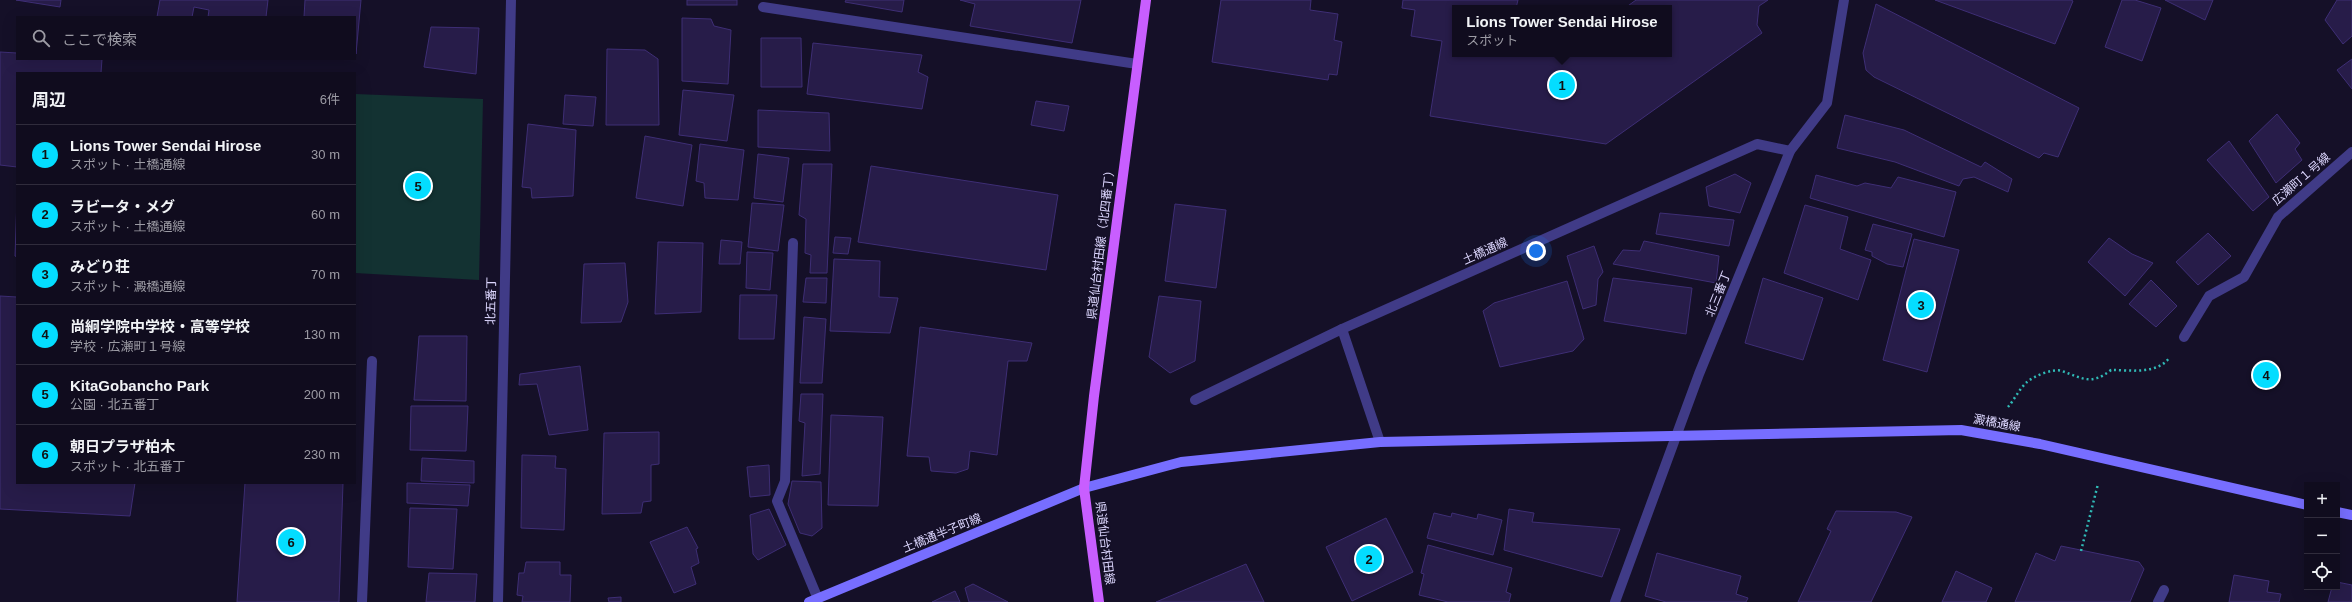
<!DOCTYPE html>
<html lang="ja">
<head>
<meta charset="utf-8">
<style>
	body { margin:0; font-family:Arial,"Noto Sans JP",sans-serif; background:#191527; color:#f1f3f6 }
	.controls { position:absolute; right:12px; bottom:12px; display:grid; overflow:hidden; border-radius:0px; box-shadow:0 4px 16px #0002 }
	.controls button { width:36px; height:36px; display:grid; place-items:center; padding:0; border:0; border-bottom:1px solid #302c3c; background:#100c1e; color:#f1f3f6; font:20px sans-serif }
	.you { position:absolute; left:1536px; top:251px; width:14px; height:14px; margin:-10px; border:3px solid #fff; border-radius:50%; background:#1a73e8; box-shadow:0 0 0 6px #1a73e833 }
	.badge { display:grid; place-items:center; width:26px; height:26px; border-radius:50%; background:#04ddff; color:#111; font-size:13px; font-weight:700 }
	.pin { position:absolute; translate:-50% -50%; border:2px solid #fff; box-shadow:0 1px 4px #0006 }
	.popup { position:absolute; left:1452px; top:5px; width:220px; height:52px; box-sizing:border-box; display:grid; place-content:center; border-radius:0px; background:#100c1e; filter:drop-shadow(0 1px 3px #0005); font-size:13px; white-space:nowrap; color:#9c9ba4 }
	.popup b { font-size:15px; color:#f1f3f6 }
	.popup::after { content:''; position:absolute; left:50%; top:100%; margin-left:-8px; border:8px solid transparent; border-top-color:#100c1e }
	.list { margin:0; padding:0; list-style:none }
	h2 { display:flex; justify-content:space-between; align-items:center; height:52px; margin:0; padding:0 16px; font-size:17px }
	h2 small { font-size:13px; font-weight:400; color:#9c9ba4 }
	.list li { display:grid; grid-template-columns:26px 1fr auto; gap:12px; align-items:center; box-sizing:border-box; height:60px; padding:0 16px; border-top:1px solid #302c3c }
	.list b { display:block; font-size:15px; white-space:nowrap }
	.list p { margin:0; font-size:13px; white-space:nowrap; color:#9c9ba4 }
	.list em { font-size:13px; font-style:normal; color:#9c9ba4 }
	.icon { flex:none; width:22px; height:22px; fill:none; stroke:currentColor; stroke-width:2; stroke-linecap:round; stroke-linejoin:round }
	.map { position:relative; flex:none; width:2352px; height:602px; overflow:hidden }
	.search { position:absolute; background:#100c1e; box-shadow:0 4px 16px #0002; left:16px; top:16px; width:340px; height:44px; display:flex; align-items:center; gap:10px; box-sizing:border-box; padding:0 14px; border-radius:0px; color:#9c9ba4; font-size:15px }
	.panel { position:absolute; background:#100c1e; box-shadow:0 4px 16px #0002; left:16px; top:72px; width:340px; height:412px; border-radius:0px }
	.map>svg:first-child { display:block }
</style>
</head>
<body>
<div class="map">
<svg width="2352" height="602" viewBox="0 0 2352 602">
	<rect width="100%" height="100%" fill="#151028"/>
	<polygon fill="#133232" points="355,94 483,99 479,280 355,273"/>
	<g fill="#271c49" stroke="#3e2e75">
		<polygon points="16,0 61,0 60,7"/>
		<polygon points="160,0 268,0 266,17 208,17 209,10 194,7 192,17 157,17"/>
		<polygon points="305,0 361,0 356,54 355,17 304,17"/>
		<rect x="687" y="0" width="50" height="5"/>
		<polygon points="846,0 904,0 902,12 845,2"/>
		<polygon points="960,0 1081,0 1072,43 970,26 975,4"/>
		<polygon points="1221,0 1311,0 1310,10 1338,14 1334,40 1342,42 1337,75 1329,74 1328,80 1212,62"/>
		<polygon points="1403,0 1518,0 1516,8 1455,8 1455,54 1669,54 1669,8 1625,8 1636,0 1768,0 1759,6 1757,25 1762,33 1606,144 1430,116 1442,41 1411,36 1415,10 1402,8"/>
		<polygon points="1935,0 2071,0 2073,1 2055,44"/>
		<polygon points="2122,0 2135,0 2161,8 2142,61 2105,47"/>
		<polygon points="2165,0 2213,0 2205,20"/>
		<polygon points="2337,0 2352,0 2352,36 2343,44 2325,20"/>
		<polygon points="1876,4 2079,108 2058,157 2044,153 2039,158 1874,77 1866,70 1863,53"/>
		<polygon points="682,18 711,19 714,26 731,30 728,84 682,81"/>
		<polygon points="431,27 479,28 476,74 424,67"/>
		<polygon points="761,38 801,38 802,87 761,87"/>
		<polygon points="813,43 922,55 918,72 928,77 922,109 807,94"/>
		<polygon points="607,49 645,50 658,59 659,125 606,125"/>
		<polygon points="0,52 17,53 17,59 102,59 101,73 17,73 17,167 0,165"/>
		<polygon points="2352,59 2352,89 2337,70"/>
		<polygon points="683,90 734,95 727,141 679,135"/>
		<polygon points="565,95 596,97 593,126 563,124"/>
		<polygon points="1036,101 1069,106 1064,131 1031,125"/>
		<polygon points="758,110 829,113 830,151 758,147"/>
		<polygon points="2277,114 2300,143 2295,149 2302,160 2276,183 2249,141"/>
		<polygon points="1845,115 1904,130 1981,167 1985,162 2012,179 2008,192 1974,177 1963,179 1959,186 1895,162 1837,148"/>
		<polygon points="528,124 576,130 573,196 532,198 531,188 522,187"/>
		<polygon points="645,136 692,145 683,206 636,198"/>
		<polygon points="2229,141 2269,197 2253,211 2207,160"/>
		<polygon points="700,144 744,150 738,200 705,198 704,183 696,181"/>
		<polygon points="758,154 789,158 783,202 754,198"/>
		<polygon points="803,164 832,164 827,273 810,273 811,255 805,253 806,219 799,215"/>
		<polygon points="871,166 1058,195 1046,270 858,242"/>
		<polygon points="1735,174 1751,183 1740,213 1709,206 1706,187"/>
		<polygon points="1816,175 1857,186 1865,183 1891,188 1898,177 1956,192 1944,237 1810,198"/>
		<polygon points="17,198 17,257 15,256"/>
		<polygon points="752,203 784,205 778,251 748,247"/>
		<polygon points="1175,204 1226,210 1216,288 1165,281"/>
		<polygon points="1805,205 1848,217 1840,249 1871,260 1858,300 1784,273"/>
		<polygon points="1660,213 1734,220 1729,246 1656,234"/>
		<polygon points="1873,224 1912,234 1903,267 1887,264 1872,256 1872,252 1865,250"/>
		<polygon points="2208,233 2231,256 2198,285 2176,262"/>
		<polygon points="835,237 851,238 848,254 833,253"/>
		<polygon points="2109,238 2132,254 2153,263 2125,296 2088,262"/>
		<polygon points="1914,239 1959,250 1927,372 1883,360"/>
		<polygon points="721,240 742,242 740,264 719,264"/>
		<polygon points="1644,241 1719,256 1716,283 1613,264 1623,250 1640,251"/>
		<polygon points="658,242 703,243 701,312 655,314"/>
		<polygon points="1594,246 1603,272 1598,279 1596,305 1583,309 1567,256"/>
		<polygon points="747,252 773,253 770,290 746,288"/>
		<polygon points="834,259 880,261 879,297 898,298 890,333 830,331"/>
		<polygon points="625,263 628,302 621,322 581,323 584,264"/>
		<polygon points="806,278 827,278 826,303 803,302"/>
		<polygon points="1613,278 1692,288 1686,334 1604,321"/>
		<polygon points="1763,278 1823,298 1803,360 1745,343"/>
		<polygon points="2151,280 2177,306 2156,327 2129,304"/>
		<polygon points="1567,281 1584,339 1573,351 1500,367 1483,311 1494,303"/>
		<polygon points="740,295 777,295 774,339 739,339"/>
		<polygon points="0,296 17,297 17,483 135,483 130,516 0,509"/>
		<polygon points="1159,296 1201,301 1195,361 1170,373 1149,357"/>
		<polygon points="804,317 826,319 822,383 800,383"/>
		<polygon points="920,327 1032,343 1027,361 1008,361 997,455 970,451 968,469 956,473 931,471 929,457 907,456"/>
		<polygon points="419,336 467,336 466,401 414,400"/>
		<polygon points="580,366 588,430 549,435 537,384 519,385 520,374"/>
		<polygon points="801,394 823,394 820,474 802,476 805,423 799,421"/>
		<polygon points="411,406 468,406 466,451 410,450"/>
		<polygon points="831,415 883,417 878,506 828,505"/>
		<polygon points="659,432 659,464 651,465 651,501 643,502 641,513 602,514 604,433"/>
		<polygon points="522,455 556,456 555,468 566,469 564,530 521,528"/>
		<polygon points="422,458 474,461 474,483 421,481"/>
		<polygon points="769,465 770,495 750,497 747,467"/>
		<polygon points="792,481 821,482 822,528 812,536 800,533 788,504"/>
		<polygon points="245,483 343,483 339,602 237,602"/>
		<polygon points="407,483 470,485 468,506 407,503"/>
		<polygon points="410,508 457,509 453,569 408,567"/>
		<polygon points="769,509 786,545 758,560 753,554 750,515"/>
		<polygon points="1509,509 1534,513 1532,522 1620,529 1602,577 1504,550"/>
		<polygon points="1836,511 1896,512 1912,517 1871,602 1798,602 1831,531 1827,529"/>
		<polygon points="1434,513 1451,517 1452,513 1477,519 1478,514 1502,520 1493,555 1427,538"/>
		<polygon points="1386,518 1413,572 1352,601 1326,547"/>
		<polygon points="687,527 698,548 696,549 699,563 691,567 696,584 674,593 650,542"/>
		<polygon points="1428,545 1512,568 1506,592 1511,594 1509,602 1448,602 1419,595 1424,574 1421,573"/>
		<polygon points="2061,546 2139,562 2144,569 2130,602 2015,602 2036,553 2055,561"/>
		<polygon points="1657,553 1741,576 1736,594 1748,598 1746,602 1666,602 1645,596"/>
		<polygon points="526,562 560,562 560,575 571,575 570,602 522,602 523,596 517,595 519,573 524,573"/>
		<polygon points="1246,564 1264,602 1156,602"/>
		<polygon points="1956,571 1992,588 1986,602 1942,602"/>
		<polygon points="429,573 477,574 475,602 426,602"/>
		<polygon points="2234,575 2269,581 2267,592 2281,594 2279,602 2229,602"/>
		<polygon points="2337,582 2352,585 2352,602 2328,602 2332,587 2337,587"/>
		<polygon points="973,584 1008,602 969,602 965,588"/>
		<polygon points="955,591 960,602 932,602"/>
		<polygon points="621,597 621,602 609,602 608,598"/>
	</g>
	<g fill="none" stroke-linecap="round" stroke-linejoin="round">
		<g stroke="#30bab6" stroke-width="2.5" stroke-dasharray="2 3" stroke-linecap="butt">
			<path d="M 2008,407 C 2014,400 2020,388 2027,382 C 2034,376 2053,368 2062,371 C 2082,378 2091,386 2111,370 C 2130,370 2157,375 2170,357"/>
			<polyline points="2081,551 2098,484"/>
		</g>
		<g stroke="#403b87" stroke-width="10">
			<polyline points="763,7 1137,64"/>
			<polyline points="793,243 785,481 777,501 818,599"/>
			<polyline points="362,602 372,361"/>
			<polyline points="2158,602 2164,590"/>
		</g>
		<g stroke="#403b87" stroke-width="10">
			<polyline points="1342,329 1380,442"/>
			<polyline points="2184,337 2209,296 2244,277 2278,217 2352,152"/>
			<polyline points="1195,400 1342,329 1757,144 1790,151"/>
			<polyline points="498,602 511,0"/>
			<polyline points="1615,602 1699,374 1790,151 1827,103 1844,0"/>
		</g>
		<g stroke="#776eff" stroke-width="10">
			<polyline points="2337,512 2352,515"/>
			<polyline points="809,602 1084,488 1181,462 1380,442 1961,430 2040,444 2307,505"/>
		</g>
		<polyline stroke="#c85eff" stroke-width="10" points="1099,602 1084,488 1094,396 1146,0"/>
	</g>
	<g text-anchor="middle" stroke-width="3.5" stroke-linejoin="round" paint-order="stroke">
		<g font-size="12" fill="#ddd7ff" stroke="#151028">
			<text transform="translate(2301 179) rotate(-41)" y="4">広瀬町１号線</text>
			<text transform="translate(1101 242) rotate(-83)" y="4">県道仙台村田線（北四番丁）</text>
			<text transform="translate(1485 251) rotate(-24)" y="4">土橋通線</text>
			<text transform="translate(1718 294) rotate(-68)" y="4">北三番丁</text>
			<text transform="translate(491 301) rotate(-89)" y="4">北五番丁</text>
			<text transform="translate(1997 423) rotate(10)" y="4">澱橋通線</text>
			<text transform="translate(942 533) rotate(-22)" y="4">土橋通半子町線</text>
			<text transform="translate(1105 543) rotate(83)" y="4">県道仙台村田線</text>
		</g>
	</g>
</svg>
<div class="controls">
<button>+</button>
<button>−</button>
<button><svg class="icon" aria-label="locate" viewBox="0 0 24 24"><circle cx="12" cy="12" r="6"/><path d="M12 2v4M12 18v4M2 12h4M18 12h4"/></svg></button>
</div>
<div class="you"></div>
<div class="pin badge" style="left:1562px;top:85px">1</div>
<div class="popup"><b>Lions Tower Sendai Hirose</b>スポット</div>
<div class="pin badge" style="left:1369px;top:559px">2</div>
<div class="pin badge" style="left:1921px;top:305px">3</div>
<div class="pin badge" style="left:2266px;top:375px">4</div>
<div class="pin badge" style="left:418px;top:186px">5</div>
<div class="pin badge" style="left:291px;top:542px">6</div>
<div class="search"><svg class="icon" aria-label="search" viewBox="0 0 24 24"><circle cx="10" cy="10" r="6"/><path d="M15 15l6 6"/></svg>ここで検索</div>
<section class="panel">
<h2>周辺<small>6件</small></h2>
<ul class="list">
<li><span class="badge">1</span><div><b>Lions Tower Sendai Hirose</b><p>スポット · 土橋通線</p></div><em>30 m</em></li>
<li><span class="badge">2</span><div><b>ラビータ・メグ</b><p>スポット · 土橋通線</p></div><em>60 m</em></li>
<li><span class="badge">3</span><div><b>みどり荘</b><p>スポット · 澱橋通線</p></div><em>70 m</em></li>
<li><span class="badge">4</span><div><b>尚絅学院中学校・高等学校</b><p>学校 · 広瀬町１号線</p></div><em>130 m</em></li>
<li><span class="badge">5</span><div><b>KitaGobancho Park</b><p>公園 · 北五番丁</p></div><em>200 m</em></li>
<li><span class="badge">6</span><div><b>朝日プラザ柏木</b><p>スポット · 北五番丁</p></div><em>230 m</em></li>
</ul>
</section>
</div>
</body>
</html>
